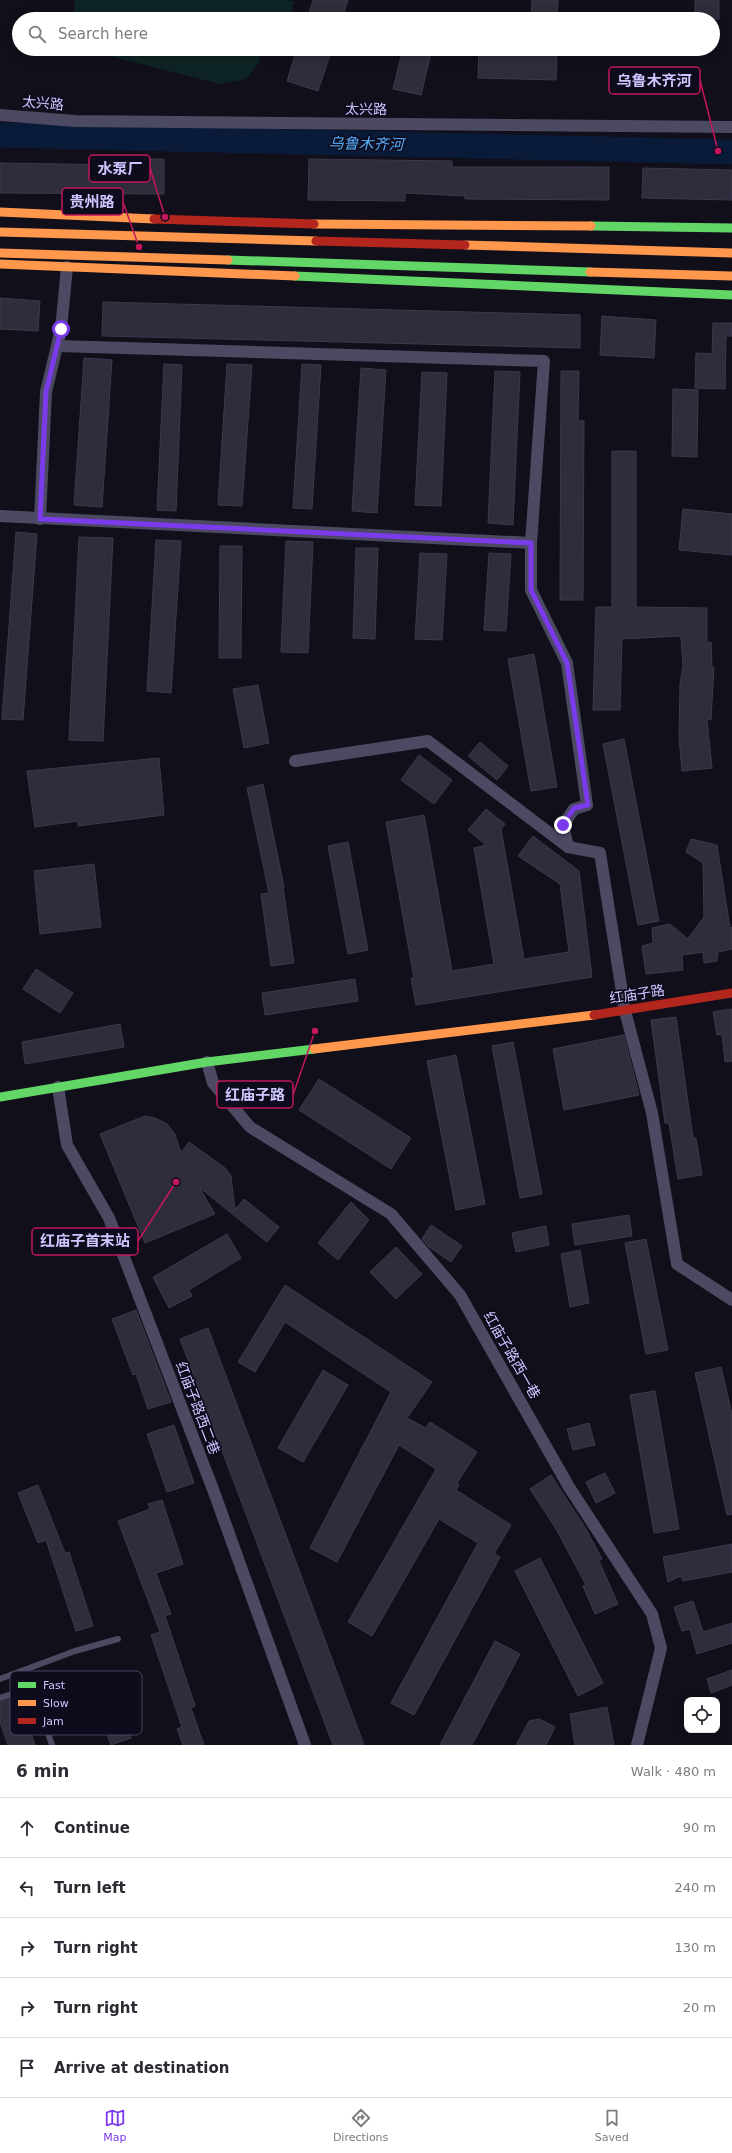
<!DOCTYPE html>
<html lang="en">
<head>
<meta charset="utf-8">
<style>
	body { margin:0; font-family:"DejaVu Sans","Noto Sans SC",sans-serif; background:#f2f2f3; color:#2b2b33 }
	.controls { position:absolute; right:12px; bottom:12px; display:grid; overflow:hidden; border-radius:8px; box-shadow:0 2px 10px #0003 }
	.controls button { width:36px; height:36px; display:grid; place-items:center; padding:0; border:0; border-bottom:1px solid #e1e1e2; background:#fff; color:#2b2b33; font:20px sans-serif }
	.stop { position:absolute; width:12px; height:12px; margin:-9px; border:3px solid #7c3aed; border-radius:50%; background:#fff }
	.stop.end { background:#7c3aed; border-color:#fff; box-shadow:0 1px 4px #0008 }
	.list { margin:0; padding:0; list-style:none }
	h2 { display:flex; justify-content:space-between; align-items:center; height:52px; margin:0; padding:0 16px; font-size:17px }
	h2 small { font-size:13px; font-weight:400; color:#7c7c81 }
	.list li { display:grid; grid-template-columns:26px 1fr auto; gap:12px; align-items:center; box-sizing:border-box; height:60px; padding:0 16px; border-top:1px solid #e1e1e2 }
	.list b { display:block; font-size:15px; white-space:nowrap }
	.list em { font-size:13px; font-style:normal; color:#7c7c81 }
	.icon { flex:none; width:22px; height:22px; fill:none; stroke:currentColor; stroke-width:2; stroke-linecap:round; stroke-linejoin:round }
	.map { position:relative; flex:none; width:732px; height:1745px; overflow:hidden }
	.search { position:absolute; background:#fff; box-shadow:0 2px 10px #0003; left:12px; right:12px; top:12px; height:44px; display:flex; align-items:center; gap:10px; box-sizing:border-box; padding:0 14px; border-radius:22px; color:#7c7c81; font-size:15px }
	.sheet { height:352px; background:#fff }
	nav { display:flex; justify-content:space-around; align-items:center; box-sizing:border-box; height:56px; border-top:1px solid #e1e1e2; background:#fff; font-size:11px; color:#7c7c81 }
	nav a { display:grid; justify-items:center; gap:2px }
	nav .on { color:#7c3aed }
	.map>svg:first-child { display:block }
</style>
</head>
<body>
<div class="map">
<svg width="732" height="1745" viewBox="0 0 732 1745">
	<rect width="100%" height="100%" fill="#110f19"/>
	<g fill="#0e2424">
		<polygon points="74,0 286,0 294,2 290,19 260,13 262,19 75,19"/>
		<polygon points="94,49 263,49 257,65 246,79 220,84 98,53"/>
	</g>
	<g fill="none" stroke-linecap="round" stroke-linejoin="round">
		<polyline stroke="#0a1b3a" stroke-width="25" points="0,135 732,152"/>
	</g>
	<g fill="#2f2c3c" stroke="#3c394e">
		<polygon points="313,0 348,0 342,19 307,19"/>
		<polygon points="532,0 558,0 557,19 531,19"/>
		<rect x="695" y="0" width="24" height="19"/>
		<polygon points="297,49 332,49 318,91 287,81"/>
		<polygon points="403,49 432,49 421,95 393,89"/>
		<polygon points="479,49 557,49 556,80 478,78"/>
		<polygon points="125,159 164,159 164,194 0,193 0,163 125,165"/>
		<polygon points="309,159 452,161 452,167 609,167 609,200 465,199 465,196 405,193 405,201 308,200"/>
		<polygon points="643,168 732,170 732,200 642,198"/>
		<polygon points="0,298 40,301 38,331 0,329"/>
		<polygon points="103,302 580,315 580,348 102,336"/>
		<polygon points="602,316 656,320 654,358 600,355"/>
		<polygon points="713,323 732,323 732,336 726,336 725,389 695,388 696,353 712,354"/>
		<polygon points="84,358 112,360 102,507 74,505"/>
		<polygon points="164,364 182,365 176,511 157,510"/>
		<polygon points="227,364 252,365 242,506 218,505"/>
		<polygon points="302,364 321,365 312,509 293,508"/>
		<polygon points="361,368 386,370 377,513 352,511"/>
		<polygon points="495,371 520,372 513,525 488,523"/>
		<polygon points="561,371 579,371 578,421 584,421 583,600 560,600"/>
		<polygon points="422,372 447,373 441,506 415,505"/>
		<polygon points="673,389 698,390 697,457 672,456"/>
		<polygon points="612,451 636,451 636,607 707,608 707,643 711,642 712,667 714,667 711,720 707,719 712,768 682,771 679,737 680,684 683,666 681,636 622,639 620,710 593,710 596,607 612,607"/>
		<polygon points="683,509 732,514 732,555 679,550"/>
		<polygon points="16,532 37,534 23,720 2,719"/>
		<polygon points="79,537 113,538 103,741 69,740"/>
		<polygon points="156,540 181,541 171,693 147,691"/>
		<polygon points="286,541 313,542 308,653 281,652"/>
		<polygon points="220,546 242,546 241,658 219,658"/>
		<polygon points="356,548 378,548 375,639 353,638"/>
		<polygon points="420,553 447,554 442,640 415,639"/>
		<polygon points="489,553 511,554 506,631 484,630"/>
		<polygon points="534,654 557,787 531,791 508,659"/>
		<polygon points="258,685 269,743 244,748 233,689"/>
		<polygon points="624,739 659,921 638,925 603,744"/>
		<polygon points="480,742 508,766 497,780 468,756"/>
		<polygon points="419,755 452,780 434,804 401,780"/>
		<polygon points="159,758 164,815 78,826 78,821 35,827 27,771"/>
		<polygon points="263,784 284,887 283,887 294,963 271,966 261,894 269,893 247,788"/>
		<polygon points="486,809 505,824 501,829 524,959 569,952 560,884 518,856 533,836 579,871 592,977 416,1005 411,978 414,978 386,822 424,815 452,971 494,964 474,848 486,845 468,830"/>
		<polygon points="691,839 717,845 730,928 732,927 732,949 718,952 717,961 704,963 703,952 682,955 683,970 646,974 642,946 653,943 652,928 670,924 688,939 704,917 703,863 686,852"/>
		<polygon points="348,842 368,950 348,954 328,846"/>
		<polygon points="94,864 101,927 40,934 34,871"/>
		<polygon points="36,969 73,993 60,1013 23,989"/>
		<polygon points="355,979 358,1001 265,1015 262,993"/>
		<polygon points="732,1009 732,1061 725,1062 722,1034 717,1035 713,1012"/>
		<polygon points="676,1017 693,1138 696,1138 702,1175 678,1179 669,1123 665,1123 651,1020"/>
		<polygon points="120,1024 124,1047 25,1064 22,1042"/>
		<polygon points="624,1035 639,1095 564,1110 553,1049"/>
		<polygon points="513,1042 542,1194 520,1198 492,1046"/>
		<polygon points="456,1055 485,1204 456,1210 427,1061"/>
		<polygon points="319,1079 411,1138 391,1169 299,1110"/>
		<polygon points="145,1116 155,1118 167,1124 175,1134 181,1153 189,1142 225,1168 231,1176 235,1210 244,1199 279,1227 267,1242 199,1187 215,1214 145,1243 100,1134"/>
		<polygon points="351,1202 369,1220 338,1260 318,1243"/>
		<polygon points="629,1215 632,1236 575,1245 572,1224"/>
		<polygon points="431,1225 462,1246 451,1262 429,1247 422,1239"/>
		<polygon points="546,1226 549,1245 516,1252 512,1233"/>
		<polygon points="227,1234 241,1258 189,1290 192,1296 169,1308 153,1277"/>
		<polygon points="646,1239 668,1350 646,1354 625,1243"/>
		<polygon points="396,1247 422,1274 396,1299 370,1272"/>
		<polygon points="580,1250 589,1303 570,1307 561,1254"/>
		<polygon points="285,1285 432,1382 407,1418 426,1428 430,1422 477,1452 457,1483 459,1484 456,1490 511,1525 494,1554 500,1557 414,1715 391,1703 478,1543 439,1519 372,1636 348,1622 436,1469 399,1445 337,1562 310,1548 391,1392 285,1322 255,1372 238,1362"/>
		<polygon points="136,1310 171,1402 148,1409 136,1374 133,1375 112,1319"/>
		<polygon points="208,1328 299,1570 364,1745 333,1745 180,1339"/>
		<polygon points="721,1367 732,1414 732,1514 727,1515 695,1373"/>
		<polygon points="323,1370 348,1385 303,1462 278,1448"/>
		<polygon points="655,1391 679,1529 654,1533 630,1395"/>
		<polygon points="589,1423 595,1445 573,1450 567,1429"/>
		<polygon points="174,1425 194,1483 167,1492 147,1434"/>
		<polygon points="605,1473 615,1493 596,1503 586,1482"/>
		<polygon points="551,1475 586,1529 602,1559 599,1561 618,1604 595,1614 583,1586 586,1585 556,1529 530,1489"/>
		<polygon points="38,1485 65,1553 69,1552 93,1626 76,1631 46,1540 38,1543 18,1493"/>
		<polygon points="162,1500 183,1564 156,1573 171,1614 165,1616 195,1706 191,1708 204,1745 183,1745 177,1729 182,1727 151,1635 160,1632 118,1521 150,1509 148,1504"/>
		<polygon points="732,1544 732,1572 683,1581 681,1576 668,1582 663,1557"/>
		<polygon points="540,1558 603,1683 578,1696 515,1571"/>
		<polygon points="693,1601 703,1632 732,1623 732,1643 697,1654 690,1629 682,1631 674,1607"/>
		<polygon points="495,1641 520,1654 472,1745 440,1745"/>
		<polygon points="732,1670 732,1685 711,1693 707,1679"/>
		<polygon points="106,1672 131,1738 111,1745 86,1679"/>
		<polygon points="19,1696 35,1745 8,1745 0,1722 0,1702"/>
		<polygon points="607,1707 614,1745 575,1745 570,1714"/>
		<polygon points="539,1719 555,1727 546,1745 516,1745 529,1721"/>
	</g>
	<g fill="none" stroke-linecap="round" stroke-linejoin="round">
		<g stroke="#4b4a62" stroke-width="6">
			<polyline points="0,1679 75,1651 118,1639"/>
			<polyline points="0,1698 32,1687 52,1745"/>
		</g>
		<g stroke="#4b4a62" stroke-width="12">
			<polyline points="0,115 75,121 732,127"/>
			<polyline points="58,346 544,361 531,543 531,590 567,663 587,805 574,809 563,825 568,847"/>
			<polyline points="0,516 531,543"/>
			<polyline points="40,519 46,392 61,329 67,267"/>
			<polyline points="295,761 428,741 568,847 600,853 625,1011 652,1113 677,1264 732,1300"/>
			<polyline points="207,1062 213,1083 250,1127 391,1214 460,1295 569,1487 652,1614 661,1648 637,1745"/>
			<polyline points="58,1087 67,1145 109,1218 214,1492 305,1745"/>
		</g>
		<g stroke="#63d668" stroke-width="9">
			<polyline points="591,226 732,228"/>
			<polyline points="228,260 590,272"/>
			<polyline points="295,276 732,295"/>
			<polyline points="0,1097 207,1062 314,1049"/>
		</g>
		<g stroke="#ff974d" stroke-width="9">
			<polyline points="0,212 154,219"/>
			<polyline points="314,224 591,226"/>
			<polyline points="0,232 316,241"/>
			<polyline points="465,245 732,253"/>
			<polyline points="0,253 228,260"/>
			<polyline points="0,264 295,276"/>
			<polyline points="590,272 732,276"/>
			<polyline points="314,1049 594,1015"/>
		</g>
		<g stroke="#b3261e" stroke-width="9">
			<polyline points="154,219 314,224"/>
			<polyline points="316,241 465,245"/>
			<polyline points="594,1015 732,993"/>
		</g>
	</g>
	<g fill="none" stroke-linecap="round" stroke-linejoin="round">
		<polyline stroke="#7c3aed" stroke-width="5" points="61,329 46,392 40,519 531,543 531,590 567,663 588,805 574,808 563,825"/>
	</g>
	<g text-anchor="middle" stroke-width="3.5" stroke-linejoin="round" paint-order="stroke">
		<g font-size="14" fill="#cdc7ff" stroke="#0e0b1d">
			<text transform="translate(43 103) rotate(5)" y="5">太兴路</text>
			<text transform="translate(366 109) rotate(1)" y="5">太兴路</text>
			<text transform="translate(637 994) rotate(-9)" y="5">红庙子路</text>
			<text transform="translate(512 1355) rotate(60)" y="5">红庙子路西一巷</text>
			<text transform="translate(198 1408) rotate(69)" y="5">红庙子路西二巷</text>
		</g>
		<g font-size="15" font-style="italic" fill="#55b0ff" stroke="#0e0b1d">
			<text transform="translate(366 144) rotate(1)" y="5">乌鲁木齐河</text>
		</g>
	</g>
	<rect x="10" y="1671" width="132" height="64" rx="6" fill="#0e0b1d" stroke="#474361" stroke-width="1"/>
	<rect x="18" y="1682" width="18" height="6" fill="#63d668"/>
	<rect x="18" y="1700" width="18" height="6" fill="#ff974d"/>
	<rect x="18" y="1718" width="18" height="6" fill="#b3261e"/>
	<g font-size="11" fill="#cdc7ff">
		<text x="43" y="1689">Fast</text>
		<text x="43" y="1707">Slow</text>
		<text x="43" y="1725">Jam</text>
	</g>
	<path fill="none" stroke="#c2185b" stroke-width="1.5" d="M718 151L700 80M165 217L150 168M139 247L123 202M315 1031L293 1095M176 1182L138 1241"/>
	<g fill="#c2185b" stroke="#0e0b1d" stroke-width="1.5">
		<circle cx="718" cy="151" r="4"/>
		<circle cx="165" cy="217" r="4"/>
		<circle cx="139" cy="247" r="4"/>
		<circle cx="315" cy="1031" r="4"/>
		<circle cx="176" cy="1182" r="4"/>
	</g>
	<g fill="#0e0b1d" stroke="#c2185b" stroke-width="1.5">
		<rect x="609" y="67" width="91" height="27" rx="4"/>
		<rect x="89" y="155" width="61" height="27" rx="4"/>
		<rect x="62" y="188" width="61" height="27" rx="4"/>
		<rect x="217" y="1081" width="76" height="27" rx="4"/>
		<rect x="32" y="1228" width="106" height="27" rx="4"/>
	</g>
	<g font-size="15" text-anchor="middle" font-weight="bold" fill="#cdc7ff">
		<text x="654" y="86">乌鲁木齐河</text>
		<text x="120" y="174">水泵厂</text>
		<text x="92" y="207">贵州路</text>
		<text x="255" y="1100">红庙子路</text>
		<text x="85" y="1246">红庙子首末站</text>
	</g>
</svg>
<div class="controls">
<button><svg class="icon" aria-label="locate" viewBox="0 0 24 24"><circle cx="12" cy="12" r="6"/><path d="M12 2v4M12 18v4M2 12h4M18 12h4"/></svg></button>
</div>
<div class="stop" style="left:61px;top:329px"></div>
<div class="stop end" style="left:563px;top:825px"></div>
<div class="search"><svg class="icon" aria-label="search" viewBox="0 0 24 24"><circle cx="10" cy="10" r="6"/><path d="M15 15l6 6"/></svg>Search here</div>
</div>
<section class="sheet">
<h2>6 min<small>Walk · 480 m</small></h2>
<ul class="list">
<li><svg class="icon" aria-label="ahead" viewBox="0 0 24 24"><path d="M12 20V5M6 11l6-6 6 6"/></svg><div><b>Continue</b></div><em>90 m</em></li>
<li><svg class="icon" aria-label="left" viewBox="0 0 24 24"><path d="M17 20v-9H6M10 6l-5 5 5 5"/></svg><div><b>Turn left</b></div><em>240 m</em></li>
<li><svg class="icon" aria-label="right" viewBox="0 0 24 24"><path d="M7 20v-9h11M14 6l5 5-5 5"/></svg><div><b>Turn right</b></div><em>130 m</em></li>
<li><svg class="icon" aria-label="right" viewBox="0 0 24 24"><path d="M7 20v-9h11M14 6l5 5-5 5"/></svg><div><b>Turn right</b></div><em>20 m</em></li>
<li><svg class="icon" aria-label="arrive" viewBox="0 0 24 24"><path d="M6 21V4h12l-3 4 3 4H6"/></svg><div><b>Arrive at destination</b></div></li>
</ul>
</section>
<nav>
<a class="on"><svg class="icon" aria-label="map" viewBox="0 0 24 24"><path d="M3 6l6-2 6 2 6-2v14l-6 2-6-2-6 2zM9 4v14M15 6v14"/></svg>Map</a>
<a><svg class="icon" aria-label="directions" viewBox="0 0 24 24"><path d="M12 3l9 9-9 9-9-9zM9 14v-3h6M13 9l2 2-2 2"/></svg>Directions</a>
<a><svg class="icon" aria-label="saved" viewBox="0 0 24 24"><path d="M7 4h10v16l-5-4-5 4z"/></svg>Saved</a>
</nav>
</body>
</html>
